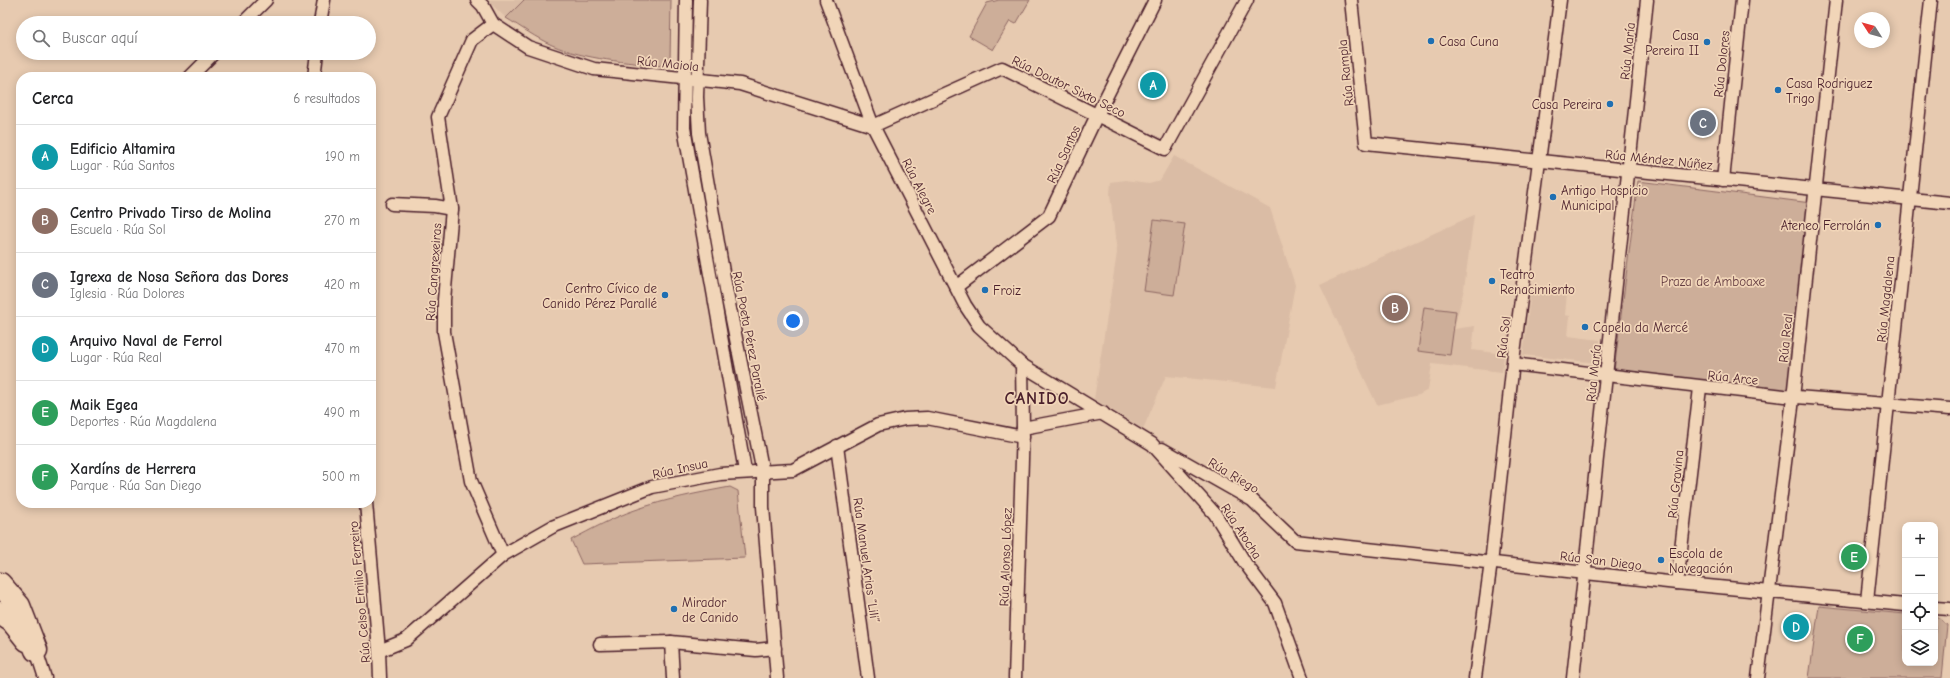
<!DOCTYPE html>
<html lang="es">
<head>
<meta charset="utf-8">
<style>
	body { margin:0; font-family:"Comic Neue",sans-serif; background:#f2f2f2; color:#202124 }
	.controls { position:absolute; right:12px; bottom:12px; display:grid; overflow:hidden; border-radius:8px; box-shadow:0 2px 10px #0003 }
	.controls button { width:36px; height:36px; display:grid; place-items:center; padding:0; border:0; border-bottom:1px solid #e0e0e0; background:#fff; color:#202124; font:20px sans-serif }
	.compass { position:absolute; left:1854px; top:12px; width:36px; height:36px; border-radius:50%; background:#fff; box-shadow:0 2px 10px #0003; rotate:306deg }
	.you { position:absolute; left:793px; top:321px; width:14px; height:14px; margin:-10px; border:3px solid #fff; border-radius:50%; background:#1a73e8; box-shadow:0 0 0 6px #1a73e833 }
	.badge { display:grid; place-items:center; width:26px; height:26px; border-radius:50%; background:#1f6fb2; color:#fff; font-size:13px; font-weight:700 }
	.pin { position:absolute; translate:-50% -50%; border:2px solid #fff; box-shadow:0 1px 4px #0006 }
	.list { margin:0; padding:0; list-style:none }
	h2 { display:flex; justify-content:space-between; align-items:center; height:52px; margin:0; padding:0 16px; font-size:17px }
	h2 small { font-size:13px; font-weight:400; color:#757577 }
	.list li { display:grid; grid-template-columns:26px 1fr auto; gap:12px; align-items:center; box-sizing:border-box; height:64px; padding:0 16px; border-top:1px solid #e0e0e0 }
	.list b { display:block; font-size:15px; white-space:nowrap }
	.list p { margin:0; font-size:13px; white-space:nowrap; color:#757577 }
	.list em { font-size:13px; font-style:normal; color:#757577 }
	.icon { flex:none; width:22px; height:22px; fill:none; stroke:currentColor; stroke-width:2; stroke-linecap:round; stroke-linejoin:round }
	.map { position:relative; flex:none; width:1950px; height:678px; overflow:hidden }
	.search { position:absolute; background:#fff; box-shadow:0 2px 10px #0003; left:16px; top:16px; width:360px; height:44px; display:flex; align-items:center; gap:10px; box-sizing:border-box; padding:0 14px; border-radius:22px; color:#757577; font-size:15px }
	.panel { position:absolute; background:#fff; box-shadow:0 2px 10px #0003; left:16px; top:72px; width:360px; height:436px; border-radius:16px }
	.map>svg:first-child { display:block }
</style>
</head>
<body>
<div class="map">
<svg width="1950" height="678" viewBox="0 0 1950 678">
	<rect width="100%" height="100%" fill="#e7cab0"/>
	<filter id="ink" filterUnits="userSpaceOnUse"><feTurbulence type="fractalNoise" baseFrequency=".025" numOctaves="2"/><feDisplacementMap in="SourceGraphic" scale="8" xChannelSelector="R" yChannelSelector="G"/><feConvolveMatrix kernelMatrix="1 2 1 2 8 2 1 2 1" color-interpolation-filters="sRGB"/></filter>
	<g filter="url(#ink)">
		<g fill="#dabca5">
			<polygon points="487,0 524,0 506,18"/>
			<polygon points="1174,156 1270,208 1295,285 1276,387 1166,376 1143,429 1094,399 1117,253 1110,194 1111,182 1126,180 1149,183 1160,180"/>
			<polygon points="1474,215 1464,289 1454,329 1475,326 1472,350 1504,354 1502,372 1432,364 1428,390 1419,395 1377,405 1320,285"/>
			<polygon points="1531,290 1567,293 1565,315 1570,316 1568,336 1600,340 1598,363 1523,355"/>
		</g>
		<g fill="#cdae99" stroke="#8c6662">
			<path d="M 524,0 L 671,0 L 670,61 L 663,66 C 626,62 586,60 552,45 C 536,38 521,27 506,18 Z"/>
			<polygon points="999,0 1030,0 1016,24 1010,21 993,50 969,36 987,3"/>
			<polygon points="1638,181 1811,203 1787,392 1614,371"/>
			<polygon points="1154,220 1185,224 1174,295 1144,291"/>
			<polygon points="1424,307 1456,311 1450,355 1418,351"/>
			<path d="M 730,487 L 738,491 L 745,558 L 582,564 L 571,540 C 592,529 612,518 635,510 C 666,499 698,493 730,487 Z"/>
			<polygon points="1819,606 1905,614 1905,663 1935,663 1935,618 1939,618 1947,625 1942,678 1809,678"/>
		</g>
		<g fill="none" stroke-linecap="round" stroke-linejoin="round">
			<defs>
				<g id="street">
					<polyline points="477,0 483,6 493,24 528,47 594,69 740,84 873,126 1002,68 1165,149 1247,0"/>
					<polyline points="686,0 684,128 745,471"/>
					<polyline points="700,0 697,97 699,133 726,289 763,473 763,507 777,678"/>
					<polyline points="826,0 873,126 965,305 979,326 1022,365 1152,444 1215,514 1245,563 1275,603 1302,678"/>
					<polyline points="1351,0 1366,143 1950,203"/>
					<polyline points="243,23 266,0"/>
					<polyline points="320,23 324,0"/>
					<polyline points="493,24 472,40 438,117 452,209 444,300 444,332 471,481 503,555"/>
					<polyline points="190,77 214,53"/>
					<polyline points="314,77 317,53"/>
					<polyline points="1723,180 1742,0"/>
					<polyline points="392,204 435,206 452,209"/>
					<polyline points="956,287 1049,216 1097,115 1155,0"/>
					<polyline points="1513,364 1784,396 1950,409"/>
					<polyline points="1023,428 1103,413"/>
					<polyline points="837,446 868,678"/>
					<polyline points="1162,449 1252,500 1295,541 1677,583 1905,605"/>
					<polyline points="366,503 379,651 380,678"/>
					<polyline points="1677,583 1700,388"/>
					<polyline points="1867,601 1931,0"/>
					<polyline points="1935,608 1950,609"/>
					<polyline points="671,642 673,678"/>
					<polyline points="600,644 671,642 756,650 775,648"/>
					<polyline points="36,650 45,678"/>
					<polyline points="379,651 406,640 503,555 552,527 652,487 720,474 793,470 878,425 905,419 927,418 1023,437"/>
					<polyline points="1015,678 1023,428 1022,365"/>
					<polyline points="1475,678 1492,555 1514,353 1560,0"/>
					<polyline points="1573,678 1647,0"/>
					<polyline points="1758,678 1792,407 1836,0"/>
				</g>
				<g id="highway">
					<polyline points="0,584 19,606 36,650"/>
					<polyline points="0,613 12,621 27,640"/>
				</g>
			</defs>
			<use href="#street" stroke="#4a1f2b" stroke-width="15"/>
			<use href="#highway" stroke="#4a1f2b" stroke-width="25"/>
			<use href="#street" stroke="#f1d5b8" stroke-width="12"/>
			<use href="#highway" stroke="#f1d5b8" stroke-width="22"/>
		</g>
	</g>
	<g fill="#1f6fb2" stroke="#f1d5b8" stroke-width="1.5">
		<circle cx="1431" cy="41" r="4"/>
		<circle cx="1707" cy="42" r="4"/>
		<circle cx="1778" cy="90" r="4"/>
		<circle cx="1610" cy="104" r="4"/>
		<circle cx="1553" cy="197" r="4"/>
		<circle cx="1878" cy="225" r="4"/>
		<circle cx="1492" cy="281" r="4"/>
		<circle cx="985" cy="290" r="4"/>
		<circle cx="665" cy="295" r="4"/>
		<circle cx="1585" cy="327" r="4"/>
		<circle cx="1661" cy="560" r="4"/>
		<circle cx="674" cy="609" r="4"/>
	</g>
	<g text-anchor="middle" stroke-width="3.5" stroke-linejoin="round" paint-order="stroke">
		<g font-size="13" fill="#4a1f2b" stroke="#f1d5b8" text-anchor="start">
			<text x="1699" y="40" text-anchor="end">Casa<tspan x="1699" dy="15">Pereira II</tspan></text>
			<text x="1439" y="46">Casa Cuna</text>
			<text x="1786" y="88">Casa Rodriguez<tspan x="1786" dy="15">Trigo</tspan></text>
			<text x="1602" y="109" text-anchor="end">Casa Pereira</text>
			<text x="1561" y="195">Antigo Hospicio<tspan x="1561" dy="15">Municipal</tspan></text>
			<text x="1870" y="230" text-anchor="end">Ateneo Ferrolán</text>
			<text x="1500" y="279">Teatro<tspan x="1500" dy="15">Renacimiento</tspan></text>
			<text x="657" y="293" text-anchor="end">Centro Cívico de<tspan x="657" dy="15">Canido Pérez Parallé</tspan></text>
			<text x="993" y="295">Froiz</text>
			<text x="1593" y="332">Capela da Mercé</text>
			<text x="1669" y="558">Escola de<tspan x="1669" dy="15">Navegación</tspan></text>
			<text x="682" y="607">Mirador<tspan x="682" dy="15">de Canido</tspan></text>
		</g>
		<g font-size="13" fill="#4a1f2b" stroke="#f1d5b8">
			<text transform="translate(1627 51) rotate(-84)" y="5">Rúa María</text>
			<text transform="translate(668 63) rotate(6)" y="5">Rúa Maiola</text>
			<text transform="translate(1721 64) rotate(-84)" y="5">Rúa Dolores</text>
			<text transform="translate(1345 73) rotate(-96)" y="5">Rúa Rampla</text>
			<text transform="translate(1069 86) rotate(26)" y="5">Rúa Doutor Sixto Seco</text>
			<text transform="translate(1063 154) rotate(-65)" y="5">Rúa Santos</text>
			<text transform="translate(1659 159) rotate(6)" y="5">Rúa Méndez Núñez</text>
			<text transform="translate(920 186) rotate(63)" y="5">Rúa Alegre</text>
			<text transform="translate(433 272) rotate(-86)" y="5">Rúa Cangrexeiras</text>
			<text transform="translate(1885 299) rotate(-84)" y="5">Rúa Magdalena</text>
			<text transform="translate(750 336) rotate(79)" y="5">Rúa Poeta Pérez Parallé</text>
			<text transform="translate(1503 337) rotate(-83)" y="5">Rúa Sol</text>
			<text transform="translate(1785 338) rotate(-84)" y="5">Rúa Real</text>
			<text transform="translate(1593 373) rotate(-84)" y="5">Rúa María</text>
			<text transform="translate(1733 377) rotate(6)" y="5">Rúa Arce</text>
			<text transform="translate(680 468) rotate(-12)" y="5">Rúa Insua</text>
			<text transform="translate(1234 475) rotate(31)" y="5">Rúa Riego</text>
			<text transform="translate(1675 484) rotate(-84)" y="5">Rúa Gravina</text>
			<text transform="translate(1242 531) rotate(57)" y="5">Rúa Atocha</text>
			<text transform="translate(1005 557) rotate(-88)" y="5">Rúa Alonso López</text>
			<text transform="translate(867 560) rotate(82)" y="5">Rúa Manuel Arias “Lili”</text>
			<text transform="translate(1601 560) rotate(7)" y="5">Rúa San Diego</text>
			<text transform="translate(359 592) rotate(-95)" y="5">Rúa Celso Emilio Ferreiro</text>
		</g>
		<g font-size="13" fill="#643c41" stroke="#f1d5b8">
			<text x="1713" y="286">Praza de Amboaxe</text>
		</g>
		<g font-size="17" font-weight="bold" letter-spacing="1" fill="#4a1f2b" stroke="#f1d5b8">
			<text x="1037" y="404">CANIDO</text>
		</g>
	</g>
</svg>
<div class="controls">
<button>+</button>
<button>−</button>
<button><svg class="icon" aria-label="locate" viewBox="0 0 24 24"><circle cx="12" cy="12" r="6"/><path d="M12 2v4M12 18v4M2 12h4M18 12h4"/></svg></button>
<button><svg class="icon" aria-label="layers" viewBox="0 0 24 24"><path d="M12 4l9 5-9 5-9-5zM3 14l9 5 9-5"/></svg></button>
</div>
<svg class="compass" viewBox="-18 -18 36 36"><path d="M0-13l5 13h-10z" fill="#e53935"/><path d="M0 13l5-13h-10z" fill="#757577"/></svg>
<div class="you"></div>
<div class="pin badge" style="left:1153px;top:85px;background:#0f9aa8">A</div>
<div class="pin badge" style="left:1395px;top:308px;background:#8d6e63">B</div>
<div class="pin badge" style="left:1703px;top:123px;background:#6b7280">C</div>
<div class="pin badge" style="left:1796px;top:627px;background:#0f9aa8">D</div>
<div class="pin badge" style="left:1854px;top:557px;background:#2e9e5b">E</div>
<div class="pin badge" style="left:1860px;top:639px;background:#2e9e5b">F</div>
<div class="search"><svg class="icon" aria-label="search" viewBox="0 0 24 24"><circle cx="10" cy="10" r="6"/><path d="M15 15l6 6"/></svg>Buscar aquí</div>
<section class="panel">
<h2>Cerca<small>6 resultados</small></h2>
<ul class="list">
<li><span class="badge" style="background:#0f9aa8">A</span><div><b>Edificio Altamira</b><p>Lugar · Rúa Santos</p></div><em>190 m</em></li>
<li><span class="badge" style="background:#8d6e63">B</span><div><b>Centro Privado Tirso de Molina</b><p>Escuela · Rúa Sol</p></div><em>270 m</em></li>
<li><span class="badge" style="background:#6b7280">C</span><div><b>Igrexa de Nosa Señora das Dores</b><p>Iglesia · Rúa Dolores</p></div><em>420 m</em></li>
<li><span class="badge" style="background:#0f9aa8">D</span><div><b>Arquivo Naval de Ferrol</b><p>Lugar · Rúa Real</p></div><em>470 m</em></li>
<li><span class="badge" style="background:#2e9e5b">E</span><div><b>Maik Egea</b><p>Deportes · Rúa Magdalena</p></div><em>490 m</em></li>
<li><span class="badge" style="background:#2e9e5b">F</span><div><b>Xardíns de Herrera</b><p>Parque · Rúa San Diego</p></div><em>500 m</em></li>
</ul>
</section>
</div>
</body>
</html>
